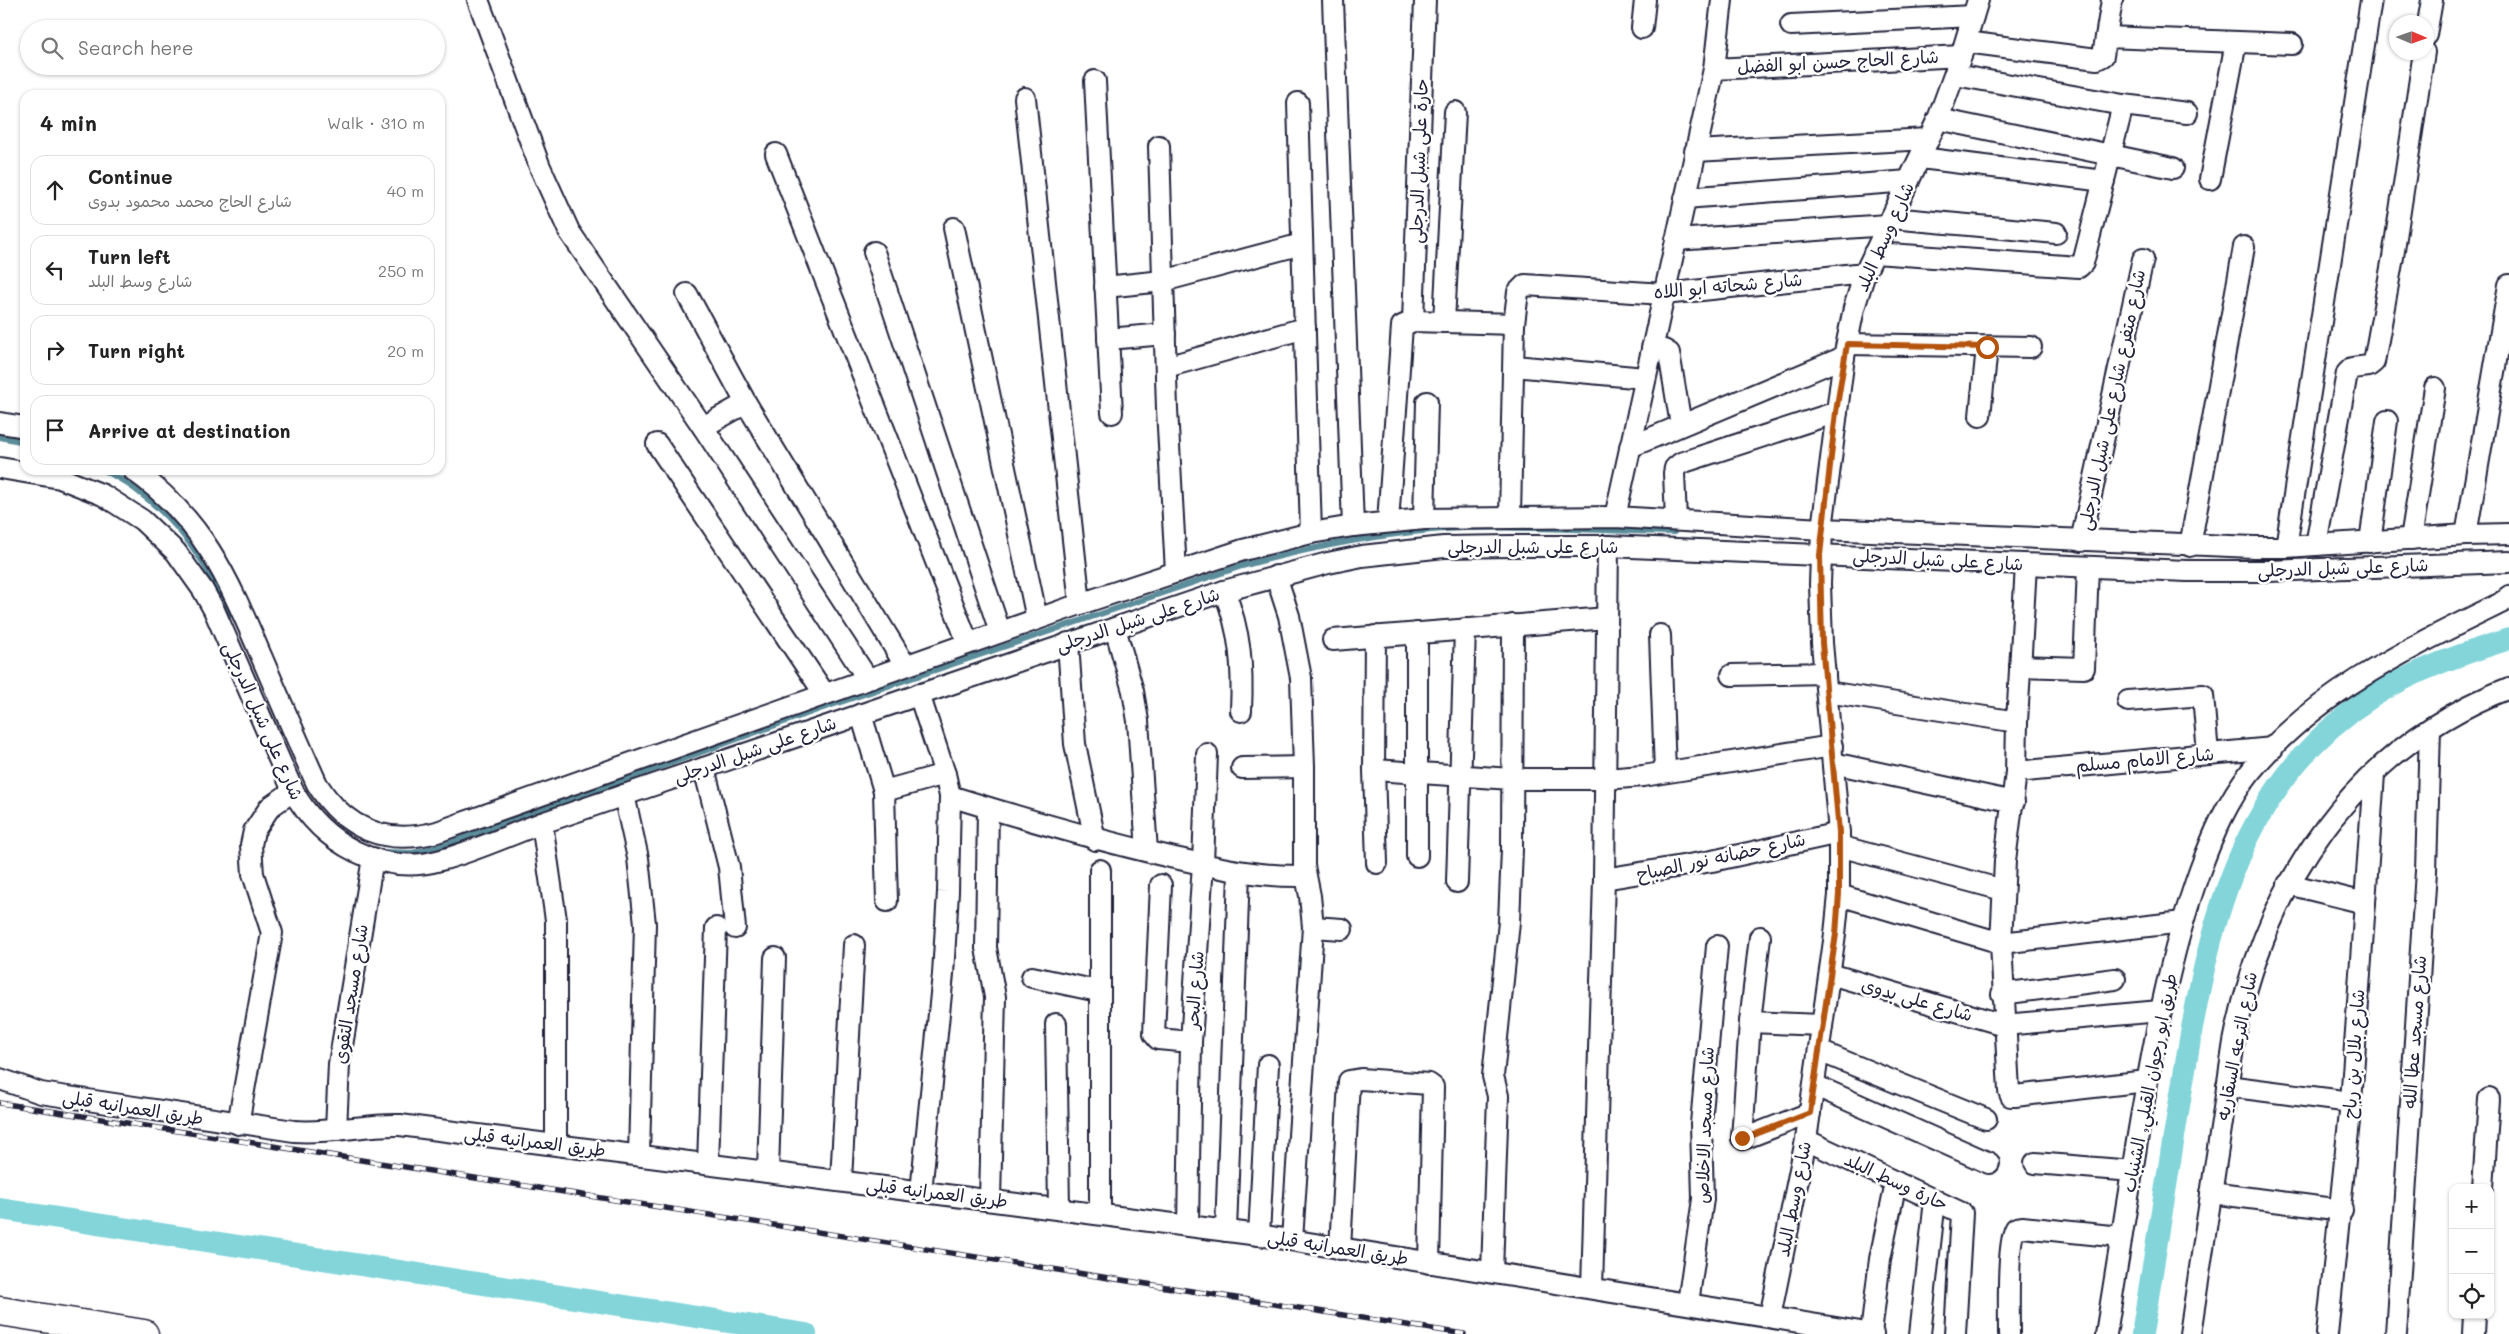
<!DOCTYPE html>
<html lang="en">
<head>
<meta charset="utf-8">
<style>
	body { margin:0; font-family:Mali,"Playpen Sans Arabic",sans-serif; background:#f2f2f2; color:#222 }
	.controls { position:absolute; right:15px; bottom:15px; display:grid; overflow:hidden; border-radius:10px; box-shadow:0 1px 4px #0004 }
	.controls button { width:45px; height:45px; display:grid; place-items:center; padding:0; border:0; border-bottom:1px solid #e0e0e0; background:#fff; color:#222; font:25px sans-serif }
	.compass { position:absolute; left:2389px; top:15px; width:45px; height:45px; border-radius:50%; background:#fff; box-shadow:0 1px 4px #0004; rotate:92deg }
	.stop { position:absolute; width:15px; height:15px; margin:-11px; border:4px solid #b45309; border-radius:50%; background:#fff }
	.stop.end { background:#b45309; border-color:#fff; box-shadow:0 1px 5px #0008 }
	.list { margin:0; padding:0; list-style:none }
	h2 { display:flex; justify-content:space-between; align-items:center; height:65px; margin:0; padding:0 20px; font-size:21px }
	h2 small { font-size:16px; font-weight:400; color:#767676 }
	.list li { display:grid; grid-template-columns:32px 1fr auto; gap:15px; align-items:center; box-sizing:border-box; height:70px; margin:0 10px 10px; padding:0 10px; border:1px solid #e0e0e0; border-radius:15px }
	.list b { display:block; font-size:19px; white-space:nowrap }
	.list p { margin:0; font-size:16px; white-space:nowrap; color:#767676 }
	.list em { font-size:16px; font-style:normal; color:#767676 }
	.icon { flex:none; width:28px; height:28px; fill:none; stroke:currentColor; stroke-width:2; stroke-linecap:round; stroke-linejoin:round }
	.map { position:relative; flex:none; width:2509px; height:1334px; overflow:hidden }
	.search { position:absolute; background:#fff; box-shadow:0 1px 4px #0004; left:20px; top:20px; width:425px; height:55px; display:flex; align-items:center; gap:12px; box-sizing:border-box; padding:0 18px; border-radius:28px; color:#767676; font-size:19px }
	.panel { position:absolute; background:#fff; box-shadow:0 1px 4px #0004; left:20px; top:90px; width:425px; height:385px; border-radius:15px }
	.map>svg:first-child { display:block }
</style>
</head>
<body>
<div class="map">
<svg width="2509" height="1334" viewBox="0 0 2509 1334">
	<rect width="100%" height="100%" fill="#fff"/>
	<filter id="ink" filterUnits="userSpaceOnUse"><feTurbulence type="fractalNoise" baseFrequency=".02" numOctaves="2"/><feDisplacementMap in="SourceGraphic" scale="10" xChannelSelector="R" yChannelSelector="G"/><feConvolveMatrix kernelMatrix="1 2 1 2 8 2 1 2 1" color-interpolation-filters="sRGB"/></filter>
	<g filter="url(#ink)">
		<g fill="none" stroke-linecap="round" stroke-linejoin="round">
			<g stroke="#5c8d9a" stroke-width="6">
				<polyline points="0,437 25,442"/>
				<path d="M 104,470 C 147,491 190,535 211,577 C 217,590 222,603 228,616"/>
				<path d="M 384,852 L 412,853 L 439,847 L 820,709 L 1242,566 C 1304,549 1367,536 1432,530 C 1512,524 1594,531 1674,532"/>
			</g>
			<g stroke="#83d5d9" stroke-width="22">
				<polyline points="0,1209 806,1334"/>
				<path d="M 2142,1334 C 2155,1250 2169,1166 2183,1081 C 2207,933 2236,784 2372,697 C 2414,670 2462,654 2509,639"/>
			</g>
			<defs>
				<g id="minor">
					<polyline points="478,0 540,167 569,231 703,427 867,678"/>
					<polyline points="1333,0 1353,526"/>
					<polyline points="1791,25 1973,16"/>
					<polyline points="1642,28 1645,0"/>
					<polyline points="2426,35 2432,0"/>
					<polyline points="2106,37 2112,0"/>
					<polyline points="1966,42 2097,59 2103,56 2106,37 2292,44"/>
					<polyline points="1714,69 1961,56"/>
					<polyline points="1955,75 2123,105 2187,113"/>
					<polyline points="1095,81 1112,413"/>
					<polyline points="1025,98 1080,604"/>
					<polyline points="1298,103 1311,533"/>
					<polyline points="1938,119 2173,168"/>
					<polyline points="1159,146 1167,409 1176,572"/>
					<polyline points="1695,151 1929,139"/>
					<polyline points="776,154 968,643"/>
					<polyline points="1921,158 2104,181"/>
					<polyline points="2210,179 2236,42"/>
					<polyline points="1685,198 1909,181"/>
					<polyline points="1891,218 2056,233"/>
					<polyline points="954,228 1037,619"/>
					<polyline points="1676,240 1887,225"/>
					<polyline points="874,252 1000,632"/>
					<polyline points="1874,253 2079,267 2083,263 2123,105"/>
					<polyline points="1105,287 1163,281 1302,244"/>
					<polyline points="687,294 746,403 905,665"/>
					<polyline points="1413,321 1425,0"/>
					<polyline points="1444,322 1455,112"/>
					<polyline points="1108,339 1165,334"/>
					<polyline points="1847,344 2031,347"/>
					<polyline points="1652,348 1664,350 1669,353 1681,425"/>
					<polyline points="1514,366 1645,378"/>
					<polyline points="1166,367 1305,328"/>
					<polyline points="1980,416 1987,347"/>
					<polyline points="0,423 25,427"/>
					<polyline points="703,427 746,403"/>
					<polyline points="657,444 824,693"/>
					<polyline points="1630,447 1844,357"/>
					<path d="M 0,468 L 60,478 L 103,495 L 142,520 L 176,552 L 203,590 L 214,610 L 293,791 C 322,843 381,877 441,860 C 475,851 509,835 542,823 L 1224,591 L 1328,563 L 1362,556 L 1444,547 L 1511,546 L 1608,546 L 2187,571 L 2269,571 L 2509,562"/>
					<path d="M 133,470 C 205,521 229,581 262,658 C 280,700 298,742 317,784 C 345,829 385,846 437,832 L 1080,604 L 1243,550 L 1311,533 L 1353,526 L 1424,519 L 1615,517 L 1822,529 L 2254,547 L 2286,547 L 2466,535 L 2509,534"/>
					<polyline points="1510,517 1514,324 1518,292 1525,285 1664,294 1865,273"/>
					<polyline points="1615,517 1714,69 1722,0"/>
					<polyline points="1424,519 1427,402"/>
					<polyline points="1676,520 1674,473 1675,468 1681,463 1837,412"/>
					<polyline points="1388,522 1402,326 1413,321 1514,324"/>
					<polyline points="2466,535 2509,285"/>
					<polyline points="2411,539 2435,388"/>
					<polyline points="2081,541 2143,259"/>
					<polyline points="2370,542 2387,421"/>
					<polyline points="2316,545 2347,373 2352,368 2369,366 2374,362 2393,257 2424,52"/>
					<polyline points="2190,546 2244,247"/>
					<polyline points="2286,547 2371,0"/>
					<polyline points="2026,565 2017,722 2016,772 2005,861 2001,943 2009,1091 2011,1096 2015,1096 2147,1081"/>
					<polyline points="1276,576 1289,616 1301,678 1304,767 1304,866 1310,896 1313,927 1292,1240"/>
					<path d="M 1224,591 C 1241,632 1243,668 1241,711"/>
					<polyline points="1115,628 1133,691 1138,721 1147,851"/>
					<polyline points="1660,635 1665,772"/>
					<polyline points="1375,636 1374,770 1377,863"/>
					<polyline points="1333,640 1607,618"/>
					<polyline points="1068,643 1075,744 1095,840"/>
					<polyline points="2020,666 2084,668 2088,567"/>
					<polyline points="1732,675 1825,673"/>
					<polyline points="1827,692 2017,722"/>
					<polyline points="919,694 945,774 950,796 948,892 943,974 921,1192"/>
					<polyline points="2128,701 2203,695 2208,754"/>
					<polyline points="861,714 884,791 887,901"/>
					<polyline points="1833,763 2014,802"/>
					<polyline points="704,768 729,867 735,928"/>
					<polyline points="1242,768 1304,767"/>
					<polyline points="1374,770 1512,779 1605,779 1643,776 1832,746"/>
					<polyline points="2016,772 2273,748"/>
					<polyline points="884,791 945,774"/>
					<polyline points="624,795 638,858 645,924 639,1155"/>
					<path d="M 950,796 C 1021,818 1093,839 1166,856 C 1215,867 1254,877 1305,876"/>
					<polyline points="988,808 986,948 995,997 990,1199"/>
					<polyline points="542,823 556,920 556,1144"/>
					<polyline points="1839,846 2003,890"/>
					<polyline points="1417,856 1417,633"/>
					<polyline points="1604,879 1712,861 1839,833"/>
					<polyline points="1457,882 1465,629"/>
					<polyline points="2288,884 2365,903"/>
					<polyline points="1161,885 1154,1034 1158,1039 1191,1042"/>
					<polyline points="1839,895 2001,943 2183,922"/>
					<polyline points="1313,927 1342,929"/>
					<polyline points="1760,937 1750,1022 1742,1138 1743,1139 1810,1113"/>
					<polyline points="1830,974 2004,1025 2160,1011"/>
					<polyline points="1032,977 1098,991"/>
					<polyline points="2002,994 2115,979"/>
					<polyline points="1750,1022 1822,1025"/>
					<polyline points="1056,1024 1059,1208"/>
					<polyline points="1819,1051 1986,1119"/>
					<path d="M 0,1079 L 41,1093 L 294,1131 C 330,1134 364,1124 400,1125 L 1259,1235 L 1873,1334"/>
					<polyline points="1814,1085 1989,1163"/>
					<polyline points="2227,1086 2351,1102"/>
					<polyline points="238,1124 272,933 253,874 251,845 254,831 270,807 293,791"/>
					<polyline points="336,1130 339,1064 373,858"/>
					<polyline points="1806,1140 1962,1213 1955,1334"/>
					<polyline points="2035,1163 2133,1171"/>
					<polyline points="708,1164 716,928"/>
					<polyline points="768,1171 775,958"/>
					<polyline points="841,1180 854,945"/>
					<polyline points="2483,1188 2489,1099"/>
					<polyline points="2211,1193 2342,1210"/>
					<polyline points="1100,1214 1100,870"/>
					<polyline points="1188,1226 1191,1042 1203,864 1207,754"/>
					<polyline points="1226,1231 1239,873"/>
					<polyline points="1259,1235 1268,1065"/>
					<polyline points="1340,1249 1349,1081 1361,1079 1429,1084 1433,1087 1429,1263"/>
					<polyline points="1492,1272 1498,1096 1493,1076 1509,922 1512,849 1513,625"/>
					<polyline points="1592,1288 1604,879 1608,546"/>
					<polyline points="1688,1303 1703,1199 1701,1124 1717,946"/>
					<polyline points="1770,1317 1806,1140 1835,934 1839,895 1839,833 1822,643 1820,584 1822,529 1844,357 1854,308 1865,273 1938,119 1961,56 1978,0"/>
					<polyline points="1871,1334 1880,1259 1896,1182"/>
					<polyline points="1920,1334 1935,1200"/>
					<path d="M 2009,1334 C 2009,1315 2007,1239 2016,1228 L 2022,1227 L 2121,1237"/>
					<path d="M 2106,1334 C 2116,1268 2127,1202 2138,1135 C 2153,1046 2169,956 2200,870 C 2213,835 2227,801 2251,771 C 2315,692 2412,647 2501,603 L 2509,596"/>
					<path d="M 2190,1334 L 2234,1042 C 2265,884 2354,748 2509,688"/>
					<polyline points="2327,1334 2351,1102 2374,774"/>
					<polyline points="2396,1334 2426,871 2430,729"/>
					<polyline points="2473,1334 2474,1315"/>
				</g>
				<polyline id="highway" points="0,1311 144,1334"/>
			</defs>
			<use href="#minor" stroke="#22223b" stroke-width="24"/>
			<use href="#highway" stroke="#22223b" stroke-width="31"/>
			<use href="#minor" stroke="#fff" stroke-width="20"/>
			<use href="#highway" stroke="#fff" stroke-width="28"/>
			<defs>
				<polyline id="rail" points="0,1103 1464,1334"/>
			</defs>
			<use href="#rail" stroke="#22223b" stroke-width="5.5"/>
			<use href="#rail" stroke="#fff" stroke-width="4" stroke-dasharray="11" stroke-linecap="butt"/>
		</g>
	</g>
	<g fill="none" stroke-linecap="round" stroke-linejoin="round" filter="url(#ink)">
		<polyline stroke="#b45309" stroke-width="6" points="1742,1138 1743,1139 1810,1113 1836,934 1839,894 1839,832 1822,643 1820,555 1836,412 1847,344 1987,347"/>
	</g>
	<g text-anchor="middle" stroke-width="5" stroke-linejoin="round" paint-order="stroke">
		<g font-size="18" fill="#22223b" stroke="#fff">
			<text transform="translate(1838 62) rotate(-3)" y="6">شارع الحاج حسن ابو الفضل</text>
			<text transform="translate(1419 161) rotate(-88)" y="6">حارة على شبل الدرجلى</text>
			<text transform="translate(1885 237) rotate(-66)" y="6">شارع وسط البلد</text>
			<text transform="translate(1728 286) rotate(-5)" y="6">شارع شحاته ابو اللاه</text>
			<text transform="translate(2112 400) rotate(-78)" y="6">شارع متفرع شارع على شبل الدرجلى</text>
			<text x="1533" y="553">شارع على شبل الدرجلى</text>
			<text transform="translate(1938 560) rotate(3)" y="6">شارع على شبل الدرجلى</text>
			<text transform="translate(2343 568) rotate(-2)" y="6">شارع على شبل الدرجلى</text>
			<text transform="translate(1138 620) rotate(-18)" y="6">شارع على شبل الدرجلى</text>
			<text transform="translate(263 721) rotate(66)" y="6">شارع على شبل الدرجلى</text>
			<text transform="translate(755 750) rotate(-19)" y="6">شارع على شبل الدرجلى</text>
			<text transform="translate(2145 760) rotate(-5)" y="6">شارع الامام مسلم</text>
			<text transform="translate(1721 857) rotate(-12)" y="6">شارع حضانه نور الصباح</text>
			<text transform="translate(1195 990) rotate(-86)" y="6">شارع البحر</text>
			<text transform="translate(351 994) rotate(-81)" y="6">شارع مسجد التقوى</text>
			<text transform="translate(1917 1000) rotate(16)" y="6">شارع على بدوى</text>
			<text transform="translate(2415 1032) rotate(-86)" y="6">شارع مسجد عطا الله</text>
			<text transform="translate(2237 1046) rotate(-79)" y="6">شارع الترعه السقاريه</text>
			<text transform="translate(2354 1054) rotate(-86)" y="6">شارع بلال بن رباح</text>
			<text transform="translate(2150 1083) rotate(-79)" y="6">طريق ابو رجوان القبلي, الشنباب</text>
			<text transform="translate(133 1108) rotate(9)" y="6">طريق العمرانيه قبلى</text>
			<text transform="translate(1705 1125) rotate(-88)" y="6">شارع مسجد الاخلاص</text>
			<text transform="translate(535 1142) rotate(7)" y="6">طريق العمرانيه قبلى</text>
			<text transform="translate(1896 1182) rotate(25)" y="6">حارة وسط البلد</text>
			<text transform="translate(937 1193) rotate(7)" y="6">طريق العمرانيه قبلى</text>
			<text transform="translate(1794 1199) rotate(-79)" y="6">شارع وسط البلد</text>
			<text transform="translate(1338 1248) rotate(9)" y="6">طريق العمرانيه قبلى</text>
		</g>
	</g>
</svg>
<div class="controls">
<button>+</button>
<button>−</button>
<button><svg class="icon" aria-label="locate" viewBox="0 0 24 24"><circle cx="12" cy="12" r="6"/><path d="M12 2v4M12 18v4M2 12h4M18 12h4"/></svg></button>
</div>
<svg class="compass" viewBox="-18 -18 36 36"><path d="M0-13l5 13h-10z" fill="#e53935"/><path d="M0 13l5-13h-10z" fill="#767676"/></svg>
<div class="stop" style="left:1987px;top:347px"></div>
<div class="stop end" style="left:1742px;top:1138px"></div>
<div class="search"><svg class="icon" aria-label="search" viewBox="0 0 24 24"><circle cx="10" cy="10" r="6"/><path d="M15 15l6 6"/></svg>Search here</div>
<section class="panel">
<h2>4 min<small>Walk · 310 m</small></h2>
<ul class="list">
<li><svg class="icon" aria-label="ahead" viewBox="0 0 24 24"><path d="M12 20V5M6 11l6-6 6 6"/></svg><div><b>Continue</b><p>شارع الحاج محمد محمود بدوى</p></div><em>40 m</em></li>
<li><svg class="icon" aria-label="left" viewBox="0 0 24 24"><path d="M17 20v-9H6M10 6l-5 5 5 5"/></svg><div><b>Turn left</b><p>شارع وسط البلد</p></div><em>250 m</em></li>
<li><svg class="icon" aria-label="right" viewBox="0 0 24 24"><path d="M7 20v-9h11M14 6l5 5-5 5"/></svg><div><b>Turn right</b></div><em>20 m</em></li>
<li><svg class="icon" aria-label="arrive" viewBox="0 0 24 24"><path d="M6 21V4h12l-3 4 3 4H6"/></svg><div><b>Arrive at destination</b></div></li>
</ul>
</section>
</div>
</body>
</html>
